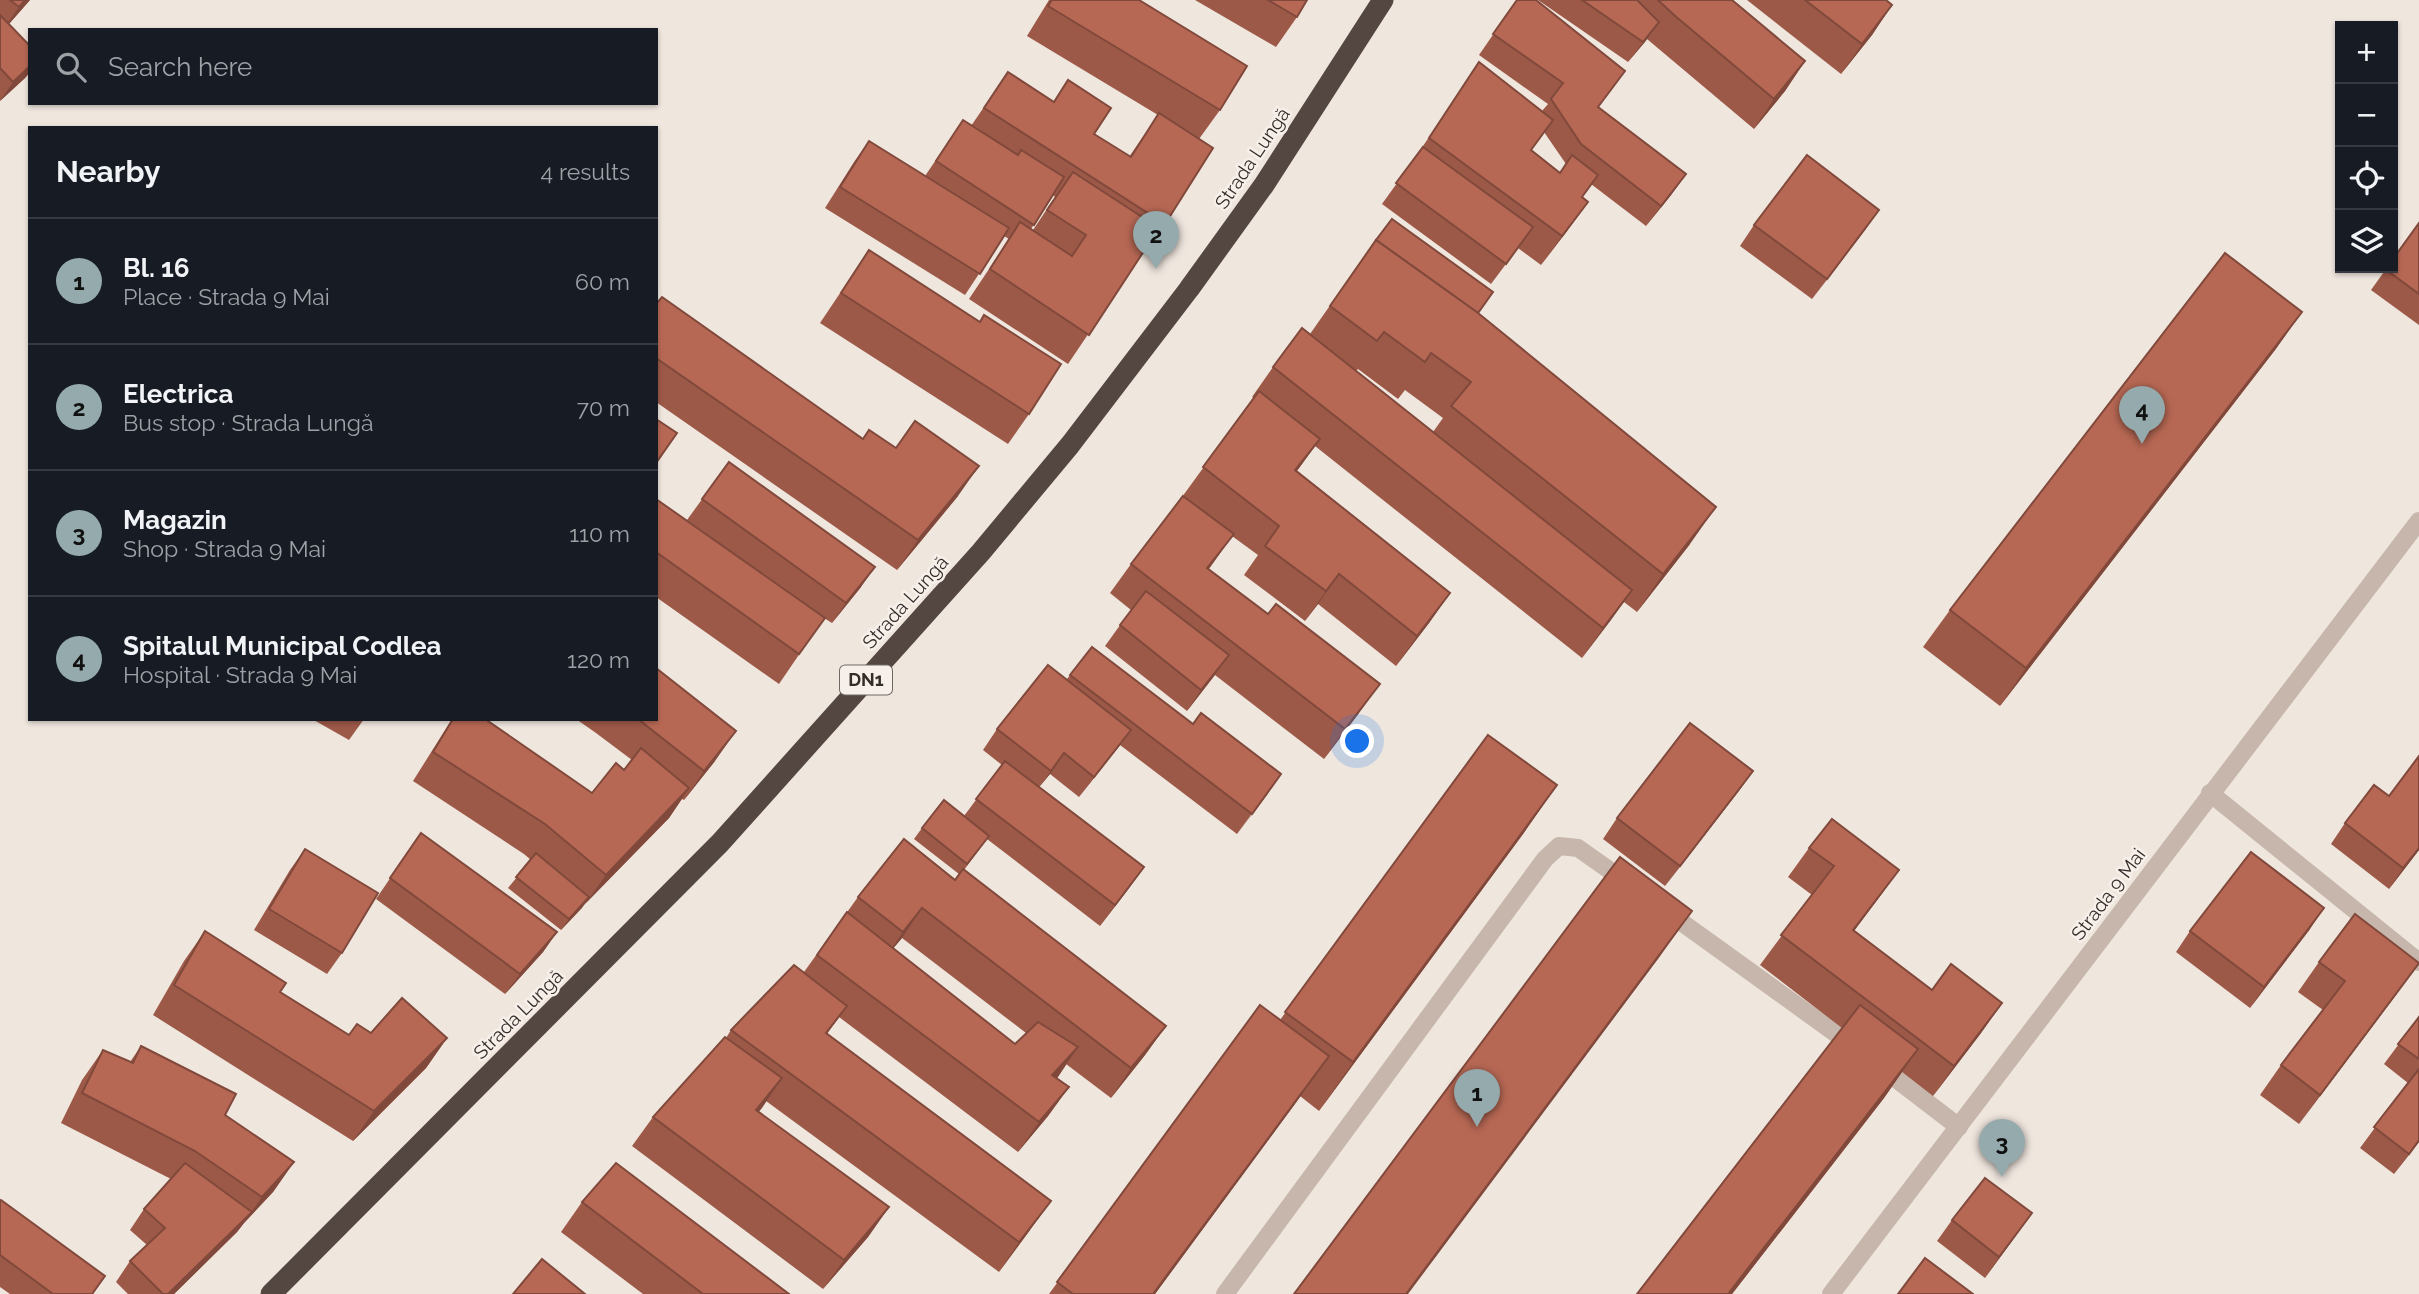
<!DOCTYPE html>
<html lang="en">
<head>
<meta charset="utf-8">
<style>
	body { margin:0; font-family:Raleway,sans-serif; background:#242831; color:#f1f3f6 }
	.controls { position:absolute; right:21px; top:21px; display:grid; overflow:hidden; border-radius:0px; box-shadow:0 2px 5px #0004 }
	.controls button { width:63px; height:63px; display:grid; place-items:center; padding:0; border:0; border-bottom:2px solid #363941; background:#171b24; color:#f1f3f6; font:35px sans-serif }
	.you { position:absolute; left:1358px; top:742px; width:24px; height:24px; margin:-18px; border:5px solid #fff; border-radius:50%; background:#1a73e8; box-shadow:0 0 0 10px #1a73e833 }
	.badge { display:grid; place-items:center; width:46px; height:46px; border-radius:50%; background:#95aaac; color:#111; font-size:23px; font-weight:700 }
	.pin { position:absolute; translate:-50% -58px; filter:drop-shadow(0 2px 4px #0008) }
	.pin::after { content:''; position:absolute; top:37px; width:24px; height:21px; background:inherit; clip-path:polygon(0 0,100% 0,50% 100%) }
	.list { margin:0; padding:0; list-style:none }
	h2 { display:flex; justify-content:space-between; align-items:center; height:91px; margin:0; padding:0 28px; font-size:30px }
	h2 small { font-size:23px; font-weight:400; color:#9ea1a6 }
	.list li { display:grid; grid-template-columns:46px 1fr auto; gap:21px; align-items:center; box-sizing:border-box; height:126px; padding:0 28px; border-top:2px solid #363941 }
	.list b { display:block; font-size:26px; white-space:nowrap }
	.list p { margin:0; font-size:23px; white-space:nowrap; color:#9ea1a6 }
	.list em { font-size:23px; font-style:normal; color:#9ea1a6 }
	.icon { flex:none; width:38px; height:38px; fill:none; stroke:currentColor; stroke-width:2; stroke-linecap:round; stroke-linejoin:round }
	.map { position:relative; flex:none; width:2419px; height:1294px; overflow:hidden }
	.search { position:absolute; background:#171b24; box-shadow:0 2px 5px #0004; left:28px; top:28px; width:630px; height:77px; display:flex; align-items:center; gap:18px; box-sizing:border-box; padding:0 24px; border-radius:0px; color:#9ea1a6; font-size:26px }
	.panel { position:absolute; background:#171b24; box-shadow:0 2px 5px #0004; left:28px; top:126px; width:630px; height:595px; border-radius:0px }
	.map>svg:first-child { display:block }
</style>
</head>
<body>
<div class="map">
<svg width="2419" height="1294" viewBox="0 0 2419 1294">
	<rect width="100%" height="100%" fill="#efe6de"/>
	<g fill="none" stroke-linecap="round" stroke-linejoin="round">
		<g stroke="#c6b6ab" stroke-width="18">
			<polyline points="2210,793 2419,962"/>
			<polyline points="1666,911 1856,1048"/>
			<polyline points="1878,1065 1959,1127"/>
			<polyline points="1225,1294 1545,859 1559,846 1578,848 1629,884"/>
			<polyline points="1831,1294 2419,521"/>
		</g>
		<polyline stroke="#544742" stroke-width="21" points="271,1294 720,843 981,552 1070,445 1189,289 1264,185 1383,0"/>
	</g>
	<g fill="#9d5948" fill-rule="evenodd">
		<polygon points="0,0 30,0 9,24 30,46 30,72 25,78 0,101"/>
		<path d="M 1049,0 L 1139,0 L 1220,110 L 1199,139 L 1165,224 L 1144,254 L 1143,253 L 1068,364 L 969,299 L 1009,239 L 1004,236 L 965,295 L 825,208 L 854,162 L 869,141 L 925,176 L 963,120 L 971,126 L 1008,72 L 1094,134 L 1129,157 L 1158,115 L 1027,36 ZM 1053,195 L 1055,197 L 1033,230 L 1031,229 Z"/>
		<polygon points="1195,0 1307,0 1297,17 1276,47"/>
		<path d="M 1517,0 L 1598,108 L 1686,174 L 1671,195 L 1646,226 L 1591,184 L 1582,197 L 1567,231 L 1541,265 L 1518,248 L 1491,284 L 1382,204 L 1415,158 L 1479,62 L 1542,111 L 1548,104 L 1479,55 ZM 1544,132 L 1566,164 L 1560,173 L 1531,150 Z"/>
		<polygon points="1538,0 1732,0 1805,61 1785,91 1754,129 1647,39 1628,62"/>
		<polygon points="1747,0 1886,0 1892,5 1872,35 1841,74"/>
		<polygon points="2419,223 2419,325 2371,290"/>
		<polygon points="1754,225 1865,230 1812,299 1740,246"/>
		<path d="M 1376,240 L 1478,314 L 1690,544 L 1637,612 L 1624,602 L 1582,658 L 1315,446 L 1297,471 L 1450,593 L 1429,623 L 1396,666 L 1318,604 L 1305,621 L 1244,575 L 1258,555 L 1232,536 L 1209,569 L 1359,713 L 1324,759 L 1215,675 L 1187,711 L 1105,646 L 1131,610 L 1110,593 L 1131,564 L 1182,497 L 1254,398 L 1252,397 L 1273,367 L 1310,334 ZM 1358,369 L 1398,399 L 1405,390 L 1443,418 L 1433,432 L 1356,371 Z"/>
		<polygon points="869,250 1029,414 1008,444 820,323"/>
		<polygon points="656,304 863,439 896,448 958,496 897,570 656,402"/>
		<polygon points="2302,312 2275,350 2000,706 1923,647 1950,610"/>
		<polygon points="729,462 861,587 832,623 824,618 779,684 656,597 656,499 790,594 687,520"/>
		<path d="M 1092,647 L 1193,724 L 1281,774 L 1237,834 L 1120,745 L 1079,797 L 1050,774 L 1039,787 L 1129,888 L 1100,926 L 987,839 L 964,870 L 1166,1026 L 1145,1055 L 1111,1098 L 1066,1064 L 1057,1078 L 1069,1087 L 1048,1116 L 1018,1152 L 839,1017 L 827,1034 L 1030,1230 L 999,1272 L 766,1101 L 758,1112 L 889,1207 L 868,1237 L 823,1289 L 632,1146 L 653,1117 L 726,1038 L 731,1030 L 804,972 L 858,897 L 955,880 L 959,874 L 914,839 L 922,828 L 964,816 L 1002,765 L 983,750 L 997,729 L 1067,679 ZM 902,938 L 1026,1033 L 1015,1044 L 893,948 Z"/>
		<polygon points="312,719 364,719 349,740"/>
		<polygon points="452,719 485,719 592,793 624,770 632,760 596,733 576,719 656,719 715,761 684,800 682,799 669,818 585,904 561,930 508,888 531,860 524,854 413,781"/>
		<polygon points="1488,735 1557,785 1523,834 1319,1111 1300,1096 1155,1294 1049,1294 1260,1005 1280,1020"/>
		<polygon points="2419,756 2419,850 2389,889 2331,844 2345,823 2389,796"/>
		<polygon points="1753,771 1738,792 1665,886 1603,839 1617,818"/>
		<polygon points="421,833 557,932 543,952 505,994 376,899"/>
		<polygon points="1809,848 1899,870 1854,931 1932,990 2002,1003 1981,1033 1933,1096 1902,1072 1884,1098 1732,1294 1637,1294 1842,1028 1760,965 1812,895 1788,877"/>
		<polygon points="305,849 342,953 327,974 254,930 290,870"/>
		<polygon points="2310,929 2250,1008 2176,952 2190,931"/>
		<polygon points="205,931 280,992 349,1035 447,1038 426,1068 353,1141 153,1015 184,961"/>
		<polygon points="2319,962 2398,992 2299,1124 2260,1095 2281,1065 2323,1010 2298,992"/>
		<polygon points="2419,1017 2419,1142 2394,1174 2360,1148 2408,1083 2384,1064"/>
		<polygon points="141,1046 225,1115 294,1162 273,1192 244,1223 237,1232 174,1294 128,1294 116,1282 130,1261 147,1245 130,1230 144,1209 171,1179 61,1123 82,1080 103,1050 130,1062"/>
		<polygon points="0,1201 105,1276 93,1294 10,1294 0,1287"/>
		<polygon points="582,1202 788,1294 643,1294 561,1232"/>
		<polygon points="2032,1213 1985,1278 1937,1241 1952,1220"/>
	</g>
	<g fill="#80493b">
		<polygon points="25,0 30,0 0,34 19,7"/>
		<polygon points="1892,5 1872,35 1841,74 1862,44"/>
		<polygon points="1659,22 1645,42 1628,62 1643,42"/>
		<polygon points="1805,61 1785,91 1754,129 1774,99"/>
		<polygon points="30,66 30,72 25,78 0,101 13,82"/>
		<polygon points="1686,174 1671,195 1646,226 1661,206"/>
		<polygon points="1588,202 1567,231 1541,265 1562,236"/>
		<polygon points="1879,210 1865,230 1812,299 1827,279"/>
		<polygon points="2302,312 2275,350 2000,706 2026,668"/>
		<polygon points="1320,439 1299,468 1274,499 1295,470"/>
		<polygon points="979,466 958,496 897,570 918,540"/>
		<polygon points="1716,507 1690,544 1637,612 1663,574"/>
		<polygon points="1234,534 1213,563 1186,597 1207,568"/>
		<polygon points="875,567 861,587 832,623 846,603"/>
		<polygon points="1339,574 1318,604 1305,621 1326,591"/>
		<polygon points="1632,590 1611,620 1582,658 1603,628"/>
		<polygon points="1450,593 1429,623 1396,666 1417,636"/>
		<polygon points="1229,655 1214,676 1187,711 1201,690"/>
		<polygon points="1380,684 1359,713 1324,759 1345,729"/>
		<polygon points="1131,730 1116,750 1079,797 1094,777"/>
		<polygon points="736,731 715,761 684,800 704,771"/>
		<polygon points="1064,753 1050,774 1036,791 1051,771"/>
		<polygon points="1753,771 1738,792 1665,886 1680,866"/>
		<polygon points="1281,774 1267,795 1237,834 1252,814"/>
		<polygon points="1557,785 1523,834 1319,1111 1353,1062"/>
		<polygon points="689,788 669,818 585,904 606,875"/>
		<polygon points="2419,848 2419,850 2389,889 2403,868"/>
		<polygon points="1144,867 1129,888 1100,926 1115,905"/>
		<polygon points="1899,870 1878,899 1832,960 1853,930"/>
		<polygon points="589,897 582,908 561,930 569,919"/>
		<polygon points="922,908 902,938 882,962 903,932"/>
		<polygon points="2324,908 2310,929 2250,1008 2264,987"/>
		<polygon points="1692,911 1658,959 1408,1294 1406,1294"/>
		<polygon points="557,932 543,952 505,994 520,974"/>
		<polygon points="2419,963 2398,992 2299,1124 2320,1095"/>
		<polygon points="2002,1003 1981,1033 1933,1096 1954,1066"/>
		<polygon points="1166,1026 1145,1055 1111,1098 1131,1068"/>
		<polygon points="447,1038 426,1068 353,1141 374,1111"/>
		<polygon points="1078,1047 1058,1077 1032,1105 1052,1075"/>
		<polygon points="1918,1049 1884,1098 1732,1294 1728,1294"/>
		<polygon points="1329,1056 1295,1104 1155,1294 1153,1294"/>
		<polygon points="782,1078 762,1108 736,1140 756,1110"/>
		<polygon points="1069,1087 1048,1116 1018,1152 1039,1122"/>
		<polygon points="2419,1140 2419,1142 2394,1174 2409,1154"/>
		<polygon points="294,1162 273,1192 244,1223 237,1232 174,1294 168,1294 250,1214 262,1197"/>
		<polygon points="1051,1201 1030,1230 999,1272 1019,1242"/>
		<polygon points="889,1207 868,1237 823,1289 844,1260"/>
		<polygon points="2032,1213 2017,1234 1985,1278 1999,1257"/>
	</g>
	<g fill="#b76854" stroke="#80493b" stroke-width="2">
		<polygon points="10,0 25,0 19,7"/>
		<polygon points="1052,0 1139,0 1247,66 1220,110 1048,6"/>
		<polygon points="1268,0 1307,0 1297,17"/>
		<polygon points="1517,0 1536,0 1625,71 1598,107 1686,174 1661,206 1581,144 1551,99 1563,83 1493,34"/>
		<polygon points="1582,0 1637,0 1659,22 1643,42"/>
		<polygon points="1658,0 1732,0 1805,61 1774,99 1674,15"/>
		<polygon points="1805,0 1886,0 1892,5 1862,44"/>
		<polygon points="0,15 30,46 30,66 13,82 0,68"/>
		<polygon points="1479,62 1553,120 1531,150 1560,173 1572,155 1598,175 1582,197 1588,202 1562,236 1429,138"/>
		<polygon points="1008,72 1054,102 1068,80 1111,108 1094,134 1131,157 1159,113 1213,148 1165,224 984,108"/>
		<polygon points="963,120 1018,155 1021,150 1064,177 1034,225 936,161"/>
		<polygon points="869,141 1009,228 980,274 840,187"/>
		<polygon points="1423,147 1533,227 1506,264 1396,183"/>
		<polygon points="1807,155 1879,210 1827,279 1754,225"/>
		<polygon points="1073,172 1159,228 1089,335 990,269 1020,222 1072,256 1086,235 1047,210"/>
		<polygon points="1392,219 1493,292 1478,313 1376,240"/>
		<polygon points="2419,223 2419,294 2385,269 2386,268 2393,268 2393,259"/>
		<polygon points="1376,240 1478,313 1716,507 1663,574 1451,406 1471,382 1431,353 1425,362 1384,332 1377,341 1330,306"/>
		<polygon points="869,250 980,322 984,315 1061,364 1029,414 841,293"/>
		<polygon points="2225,253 2302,312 2026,668 1950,610"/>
		<polygon points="662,297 863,439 869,430 896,448 915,421 979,466 918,540 656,358 656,304"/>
		<polygon points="1302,328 1632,590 1603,628 1273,367"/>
		<polygon points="1259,391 1320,439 1295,470 1450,593 1417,636 1339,574 1326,591 1265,546 1279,526 1203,467"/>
		<polygon points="656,419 677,433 656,463"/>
		<polygon points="729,462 875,567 846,603 702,499"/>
		<polygon points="1183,496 1234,534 1207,568 1268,614 1276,604 1380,684 1345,729 1131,564"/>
		<polygon points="656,499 825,618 799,654 656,552"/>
		<polygon points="1146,591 1229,655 1201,690 1120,625"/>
		<polygon points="1092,647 1193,724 1201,713 1281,774 1252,814 1070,675"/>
		<polygon points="1048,665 1131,730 1094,777 1064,753 1051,771 997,729"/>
		<polygon points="656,668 736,731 704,771 638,719 656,719"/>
		<polygon points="453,719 485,719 592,793 616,763 624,770 641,748 689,788 606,875 545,824 433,752"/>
		<polygon points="1690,723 1753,771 1680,866 1617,818"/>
		<polygon points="1488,735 1557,785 1353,1062 1285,1012"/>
		<polygon points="2419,756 2419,848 2403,868 2345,823 2374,785 2389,796"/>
		<polygon points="1005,761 1144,867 1115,905 976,799"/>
		<polygon points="944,800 989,836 967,864 922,828"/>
		<polygon points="1832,819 1899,870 1853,930 1932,990 1951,964 2002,1003 1954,1066 1781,935 1834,866 1809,848"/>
		<polygon points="421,833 557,932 520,974 390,878"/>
		<polygon points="904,839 955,880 963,869 1166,1026 1131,1068 922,908 903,932 858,897"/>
		<polygon points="305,849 378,893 342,953 269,909"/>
		<polygon points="2251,852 2324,908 2264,987 2190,931"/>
		<polygon points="536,853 589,897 569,919 516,877"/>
		<polygon points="1620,857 1692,911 1406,1294 1294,1294"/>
		<polygon points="847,912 1015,1044 1038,1022 1078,1047 1052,1075 1069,1087 1039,1122 817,955"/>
		<polygon points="2355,914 2419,963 2320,1095 2281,1065 2345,981 2319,962"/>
		<polygon points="205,931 286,983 280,992 349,1035 357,1024 371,1033 402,998 447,1038 374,1111 174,985"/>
		<polygon points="794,965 847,1006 826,1033 1051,1201 1019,1242 731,1030"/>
		<polygon points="1260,1005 1329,1056 1153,1294 1073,1294 1057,1282"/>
		<polygon points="1860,1005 1918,1049 1728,1294 1637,1294"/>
		<polygon points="2419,1017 2419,1059 2398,1044"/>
		<polygon points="725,1037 782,1078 756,1110 889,1207 844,1260 653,1117"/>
		<polygon points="141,1046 236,1094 225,1115 294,1162 262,1197 195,1151 82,1093 103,1050 133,1063"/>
		<polygon points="2419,1069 2419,1140 2409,1154 2374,1127"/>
		<polygon points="185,1163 252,1212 168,1294 163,1294 130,1261 165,1228 144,1209"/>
		<polygon points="616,1163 789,1294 703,1294 582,1202"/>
		<polygon points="1985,1178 2032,1213 1999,1257 1952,1220"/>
		<polygon points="1,1200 105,1276 92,1294 53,1294 0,1255 0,1201"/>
		<polygon points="1925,1258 1973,1294 1898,1294"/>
		<polygon points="542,1259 585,1294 513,1294"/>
	</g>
	<g text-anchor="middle" stroke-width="5" stroke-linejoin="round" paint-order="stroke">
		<rect fill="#f7f0ea" stroke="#6f6763" stroke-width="2" x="840" y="665.5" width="52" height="29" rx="5"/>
		<g font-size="18" font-weight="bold" fill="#352c29">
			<text x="866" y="686">DN1</text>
		</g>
		<g font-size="19" fill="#352c29" stroke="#f7f0ea">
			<text transform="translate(1252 158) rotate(-56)" y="7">Strada Lungă</text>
			<text transform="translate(905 602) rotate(-48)" y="7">Strada Lungă</text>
			<text transform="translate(2108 894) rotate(-53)" y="7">Strada 9 Mai</text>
			<text transform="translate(518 1014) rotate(-45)" y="7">Strada Lungă</text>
		</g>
	</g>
</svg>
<div class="controls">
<button>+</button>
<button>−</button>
<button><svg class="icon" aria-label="locate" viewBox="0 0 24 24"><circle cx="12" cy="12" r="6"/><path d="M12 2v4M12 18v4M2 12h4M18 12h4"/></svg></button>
<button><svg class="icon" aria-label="layers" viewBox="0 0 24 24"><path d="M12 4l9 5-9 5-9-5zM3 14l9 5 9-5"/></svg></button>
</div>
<div class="you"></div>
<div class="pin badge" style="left:1477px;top:1127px">1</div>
<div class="pin badge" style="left:1156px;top:269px">2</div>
<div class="pin badge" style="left:2002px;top:1177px">3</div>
<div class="pin badge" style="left:2142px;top:444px">4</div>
<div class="search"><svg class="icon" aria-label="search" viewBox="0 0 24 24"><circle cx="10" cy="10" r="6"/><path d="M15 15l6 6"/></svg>Search here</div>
<section class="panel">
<h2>Nearby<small>4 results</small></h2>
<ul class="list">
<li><span class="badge">1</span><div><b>Bl. 16</b><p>Place · Strada 9 Mai</p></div><em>60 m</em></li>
<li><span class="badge">2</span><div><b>Electrica</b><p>Bus stop · Strada Lungă</p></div><em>70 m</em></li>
<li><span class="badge">3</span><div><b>Magazin</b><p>Shop · Strada 9 Mai</p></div><em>110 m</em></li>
<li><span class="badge">4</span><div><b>Spitalul Municipal Codlea</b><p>Hospital · Strada 9 Mai</p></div><em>120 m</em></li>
</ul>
</section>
</div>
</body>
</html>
